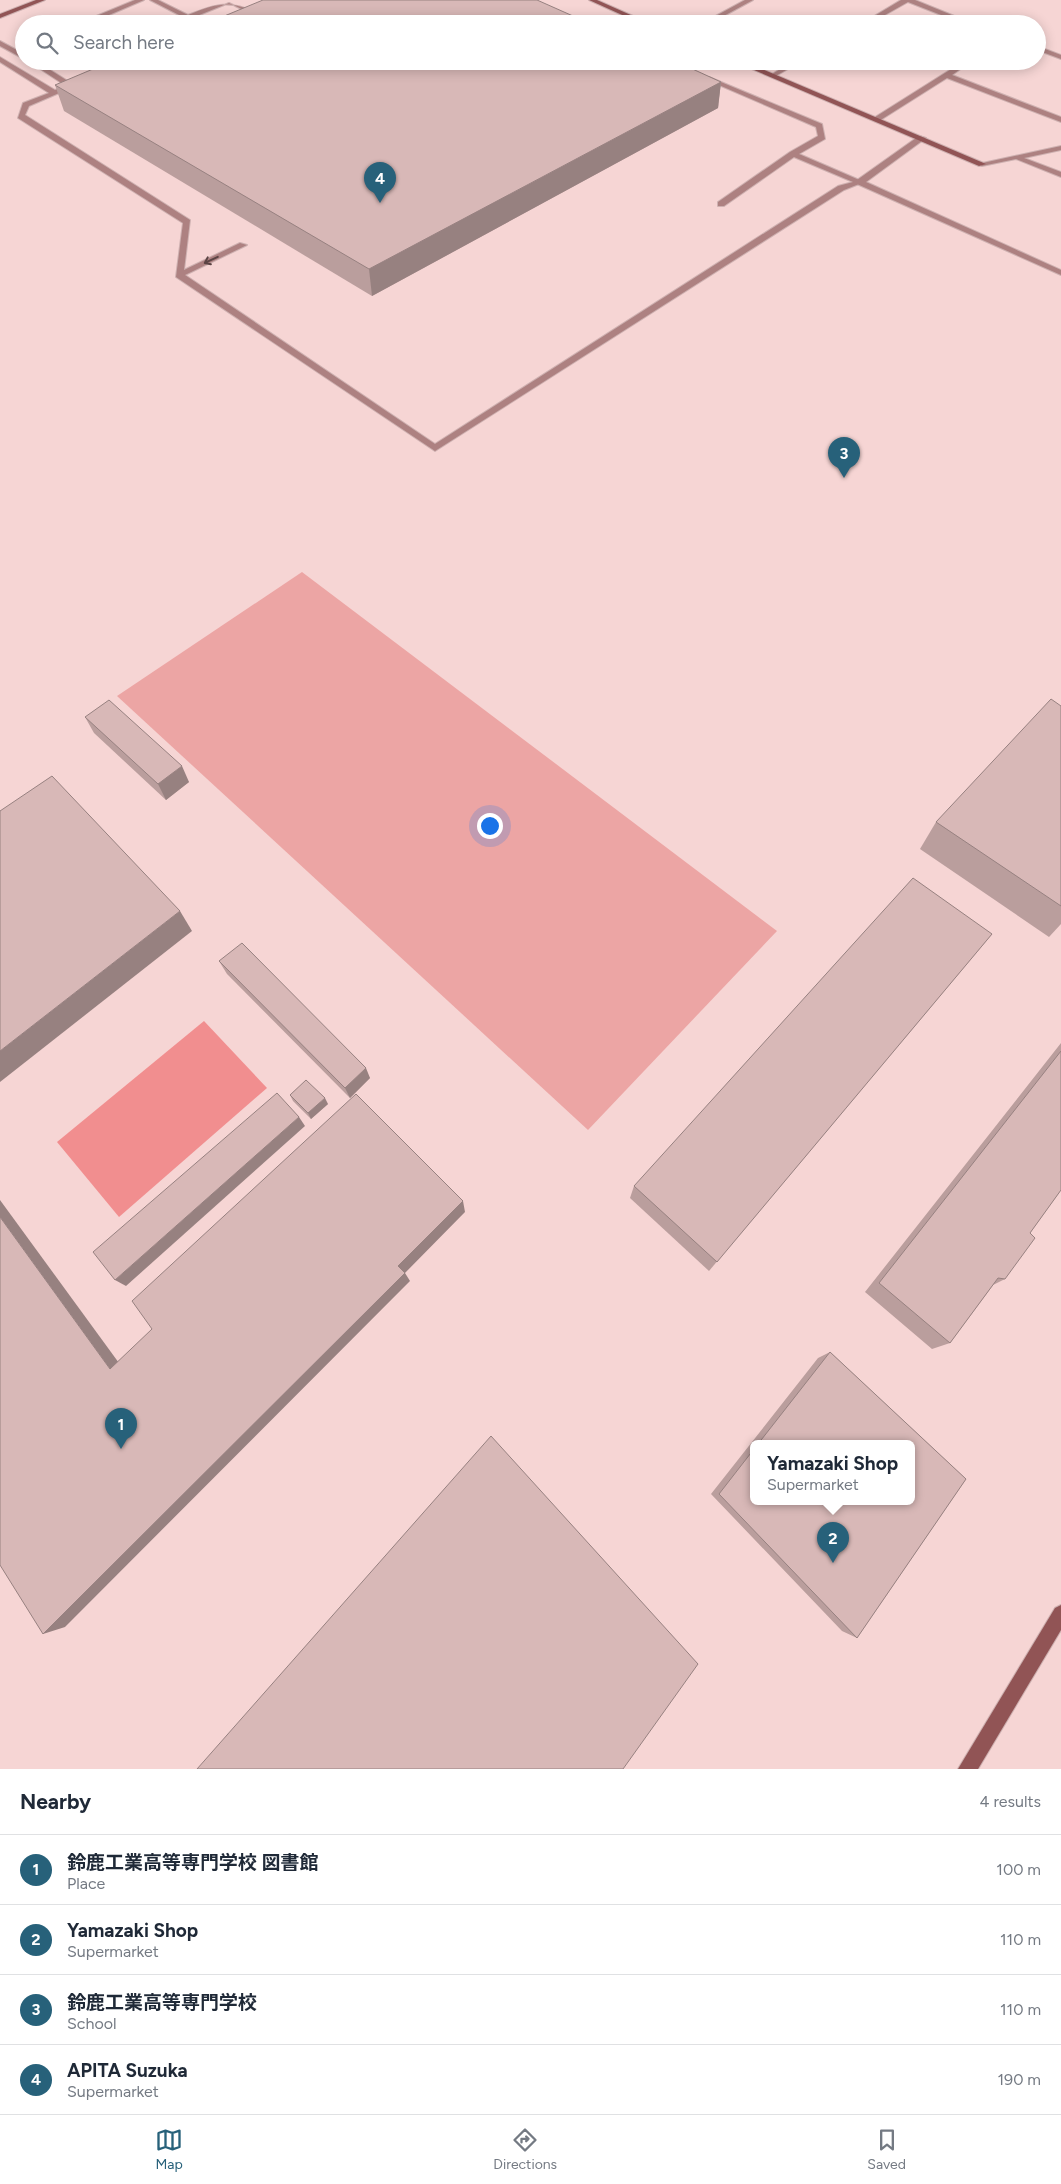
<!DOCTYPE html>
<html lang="en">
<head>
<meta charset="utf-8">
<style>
	body { margin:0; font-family:Figtree,"Noto Sans JP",sans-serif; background:#f6f6f7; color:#1f2937 }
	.you { position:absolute; left:489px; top:825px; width:18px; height:18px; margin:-12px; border:4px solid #fff; border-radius:50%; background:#1a73e8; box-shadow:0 0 0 8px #1a73e833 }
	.badge { display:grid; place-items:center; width:32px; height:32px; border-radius:50%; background:#27617a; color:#fff; font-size:16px; font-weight:700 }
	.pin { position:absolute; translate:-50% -41px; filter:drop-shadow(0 1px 2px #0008) }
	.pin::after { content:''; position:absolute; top:26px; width:18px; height:15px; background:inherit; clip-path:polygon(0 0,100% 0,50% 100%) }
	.popup { position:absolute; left:750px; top:1440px; width:165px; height:65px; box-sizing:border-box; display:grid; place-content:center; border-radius:8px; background:#fff; filter:drop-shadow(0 1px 4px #0005); font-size:16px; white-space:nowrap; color:#747a83 }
	.popup b { font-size:19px; color:#1f2937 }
	.popup::after { content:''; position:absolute; left:50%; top:100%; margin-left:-10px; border:10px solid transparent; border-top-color:#fff }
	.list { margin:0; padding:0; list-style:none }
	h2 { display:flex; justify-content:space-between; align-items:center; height:65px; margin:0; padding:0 20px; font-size:21px }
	h2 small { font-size:16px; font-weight:400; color:#747a83 }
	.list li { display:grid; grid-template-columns:32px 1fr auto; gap:15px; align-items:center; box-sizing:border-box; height:70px; padding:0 20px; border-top:1px solid #e0e1e3 }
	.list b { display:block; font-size:19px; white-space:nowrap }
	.list p { margin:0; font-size:16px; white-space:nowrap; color:#747a83 }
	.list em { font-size:16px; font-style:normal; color:#747a83 }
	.icon { flex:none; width:28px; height:28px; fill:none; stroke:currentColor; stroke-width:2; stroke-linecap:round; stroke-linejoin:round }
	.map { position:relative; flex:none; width:1061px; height:1769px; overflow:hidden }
	.search { position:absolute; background:#fff; box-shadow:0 2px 12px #0003; left:15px; right:15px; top:15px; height:55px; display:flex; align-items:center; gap:12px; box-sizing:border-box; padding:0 18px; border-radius:28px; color:#747a83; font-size:19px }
	.sheet { height:345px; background:#fff }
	nav { display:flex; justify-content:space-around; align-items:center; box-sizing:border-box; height:70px; border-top:1px solid #e0e1e3; background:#fff; font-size:14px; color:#747a83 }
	nav a { display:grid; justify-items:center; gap:2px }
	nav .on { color:#27617a }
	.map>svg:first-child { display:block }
</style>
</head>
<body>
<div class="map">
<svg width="1061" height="1769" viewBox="0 0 1061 1769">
	<rect width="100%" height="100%" fill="#f6d5d4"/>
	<polygon fill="#eca5a4" points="302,572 777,931 588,1130 117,696"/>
	<polygon fill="#f18e8f" points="204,1021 267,1088 119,1217 57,1142"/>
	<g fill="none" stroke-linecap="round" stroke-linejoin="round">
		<defs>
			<g id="lane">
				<polygon points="135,0 144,0 109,15 124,24 116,24 103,17 87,24 77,24"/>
				<path d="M 150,0 L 158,0 L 188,15 C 217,3 230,0 257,13 L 252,14 L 229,3 L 177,24 L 168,24 L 183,17 Z"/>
				<polygon points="0,41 24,54 24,59 0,46"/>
				<polygon points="0,57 55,90 66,86 28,61 36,61 71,83 75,84 77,85 73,87 29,106 25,115 190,220 184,270 240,243 247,245 185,275 435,444 838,186 853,182 794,157 724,206 718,206 718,202 790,152 818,136 816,127 705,79 705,77 709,77 822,124 825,139 799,154 864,182 844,190 435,451 176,277 183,223 18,118 23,103 49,93 0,62"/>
			</g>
			<g id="street">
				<polygon points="745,0 753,0 709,24 701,24"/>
				<polygon points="901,0 915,0 974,24 964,24 908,2 869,24 861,24"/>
				<polygon points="1037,46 1061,55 1061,59 1037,50"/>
				<polygon points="793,61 802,61 774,77 769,76"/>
				<polygon points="964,61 972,61 952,75 1061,117 1061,122 947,78 879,121 872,119"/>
				<polygon points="919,136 926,138 866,182 1061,270 1061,275 857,184 857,180"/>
				<polygon points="1061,146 1061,150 1024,158 1061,172 1061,177 1016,159 982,166 978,164"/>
			</g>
			<g id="secondary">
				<polygon points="36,0 45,0 0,18 0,14"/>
				<polygon points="589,0 597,0 651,24 642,24"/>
				<polygon points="733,61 743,61 986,164 979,166"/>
				<polygon points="1061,1605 1061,1630 978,1769 958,1769 1055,1608"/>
			</g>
		</defs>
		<use href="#lane" stroke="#ceb1b1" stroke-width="2"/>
		<use href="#street" stroke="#ceb1b1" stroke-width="2"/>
		<use href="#secondary" stroke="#ceb1b1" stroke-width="2"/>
		<use href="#lane" fill="#ad8181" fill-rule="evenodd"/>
		<use href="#street" fill="#ad8181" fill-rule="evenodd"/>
		<use href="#secondary" fill="#915455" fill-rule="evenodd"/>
	</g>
	<g fill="#ba9e9d" fill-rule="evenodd">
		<polygon points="721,82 718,108 372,296 64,111 55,85"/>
		<polygon points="1061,706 1061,924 1049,937 920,849 936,822"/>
		<polygon points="85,717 189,782 166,800 94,733"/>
		<polygon points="992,934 709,1271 630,1198 634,1186"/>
		<polygon points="219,961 370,1078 350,1098 227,974"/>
		<polygon points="1061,1043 1061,1190 1030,1233 1005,1279 993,1285 950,1343 932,1349 865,1292"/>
		<polygon points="290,1095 328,1104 311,1119 293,1101"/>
		<path d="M 830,1352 L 966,1479 L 857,1638 L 842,1631 L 711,1494 L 818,1358 ZM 754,1444 L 912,1444 L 912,1502 L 754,1502 Z"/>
	</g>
	<g fill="#978180">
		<polygon points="721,82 718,108 372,296 369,269"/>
		<polygon points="182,766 189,782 166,800 158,784"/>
		<polygon points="180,911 192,931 0,1082 0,1051"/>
		<polygon points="366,1068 370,1078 350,1098 345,1088"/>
		<polygon points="325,1098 328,1104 311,1119 308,1113"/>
		<polygon points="299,1117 305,1126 126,1286 115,1280"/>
		<polygon points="0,1200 127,1374 110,1369 0,1217"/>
		<polygon points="463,1201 465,1212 405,1273 410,1281 65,1627 43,1634 398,1266"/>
	</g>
	<g fill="#d8b8b7" stroke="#978180">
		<polygon points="263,0 537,0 591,24 205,24"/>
		<polygon points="112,61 675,61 721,82 369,269 55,85"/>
		<polygon points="1051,699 1061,706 1061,906 936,822"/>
		<polygon points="109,700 182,766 158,784 85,717"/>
		<polygon points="52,776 180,911 0,1051 0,811"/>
		<polygon points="913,878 992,934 717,1262 634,1186"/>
		<polygon points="242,943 366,1068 345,1088 219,961"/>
		<polygon points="1061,1051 1061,1190 1030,1233 1035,1238 1005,1279 998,1278 950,1343 879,1283"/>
		<polygon points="306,1080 325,1098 308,1113 290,1095"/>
		<polygon points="277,1093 299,1117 115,1280 93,1252"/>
		<polygon points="356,1094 463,1201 398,1266 405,1273 43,1634 0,1565 0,1217 110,1369 152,1329 132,1301"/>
		<polygon points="830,1352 966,1479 857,1638 719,1494 754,1449 754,1502 912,1502 912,1444 758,1444"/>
		<polygon points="491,1436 698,1664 623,1769 197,1769"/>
	</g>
	<defs><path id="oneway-shaft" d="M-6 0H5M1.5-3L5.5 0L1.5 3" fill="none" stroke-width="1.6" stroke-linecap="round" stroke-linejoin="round" transform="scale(1.25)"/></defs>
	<use stroke="#5b4444" href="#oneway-shaft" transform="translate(211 260) rotate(155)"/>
</svg>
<div class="you"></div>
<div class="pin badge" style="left:121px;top:1449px">1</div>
<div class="pin badge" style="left:833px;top:1563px">2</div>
<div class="popup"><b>Yamazaki Shop</b>Supermarket</div>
<div class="pin badge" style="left:844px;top:478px">3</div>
<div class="pin badge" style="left:380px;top:203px">4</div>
<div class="search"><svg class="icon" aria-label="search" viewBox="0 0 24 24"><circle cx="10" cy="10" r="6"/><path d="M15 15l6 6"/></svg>Search here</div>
</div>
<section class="sheet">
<h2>Nearby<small>4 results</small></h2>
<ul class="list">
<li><span class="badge">1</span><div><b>鈴鹿工業高等専門学校 図書館</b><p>Place</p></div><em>100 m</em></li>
<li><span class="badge">2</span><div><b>Yamazaki Shop</b><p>Supermarket</p></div><em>110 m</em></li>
<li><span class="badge">3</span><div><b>鈴鹿工業高等専門学校</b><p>School</p></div><em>110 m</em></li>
<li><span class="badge">4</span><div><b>APITA Suzuka</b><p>Supermarket</p></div><em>190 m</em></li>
</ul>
</section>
<nav>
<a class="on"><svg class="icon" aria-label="map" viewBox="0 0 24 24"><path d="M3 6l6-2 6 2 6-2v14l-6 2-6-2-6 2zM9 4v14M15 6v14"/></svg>Map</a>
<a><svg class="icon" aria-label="directions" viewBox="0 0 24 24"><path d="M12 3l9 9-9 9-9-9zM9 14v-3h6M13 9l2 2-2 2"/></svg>Directions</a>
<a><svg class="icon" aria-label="saved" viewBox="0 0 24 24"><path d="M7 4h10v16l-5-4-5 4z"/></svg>Saved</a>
</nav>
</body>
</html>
